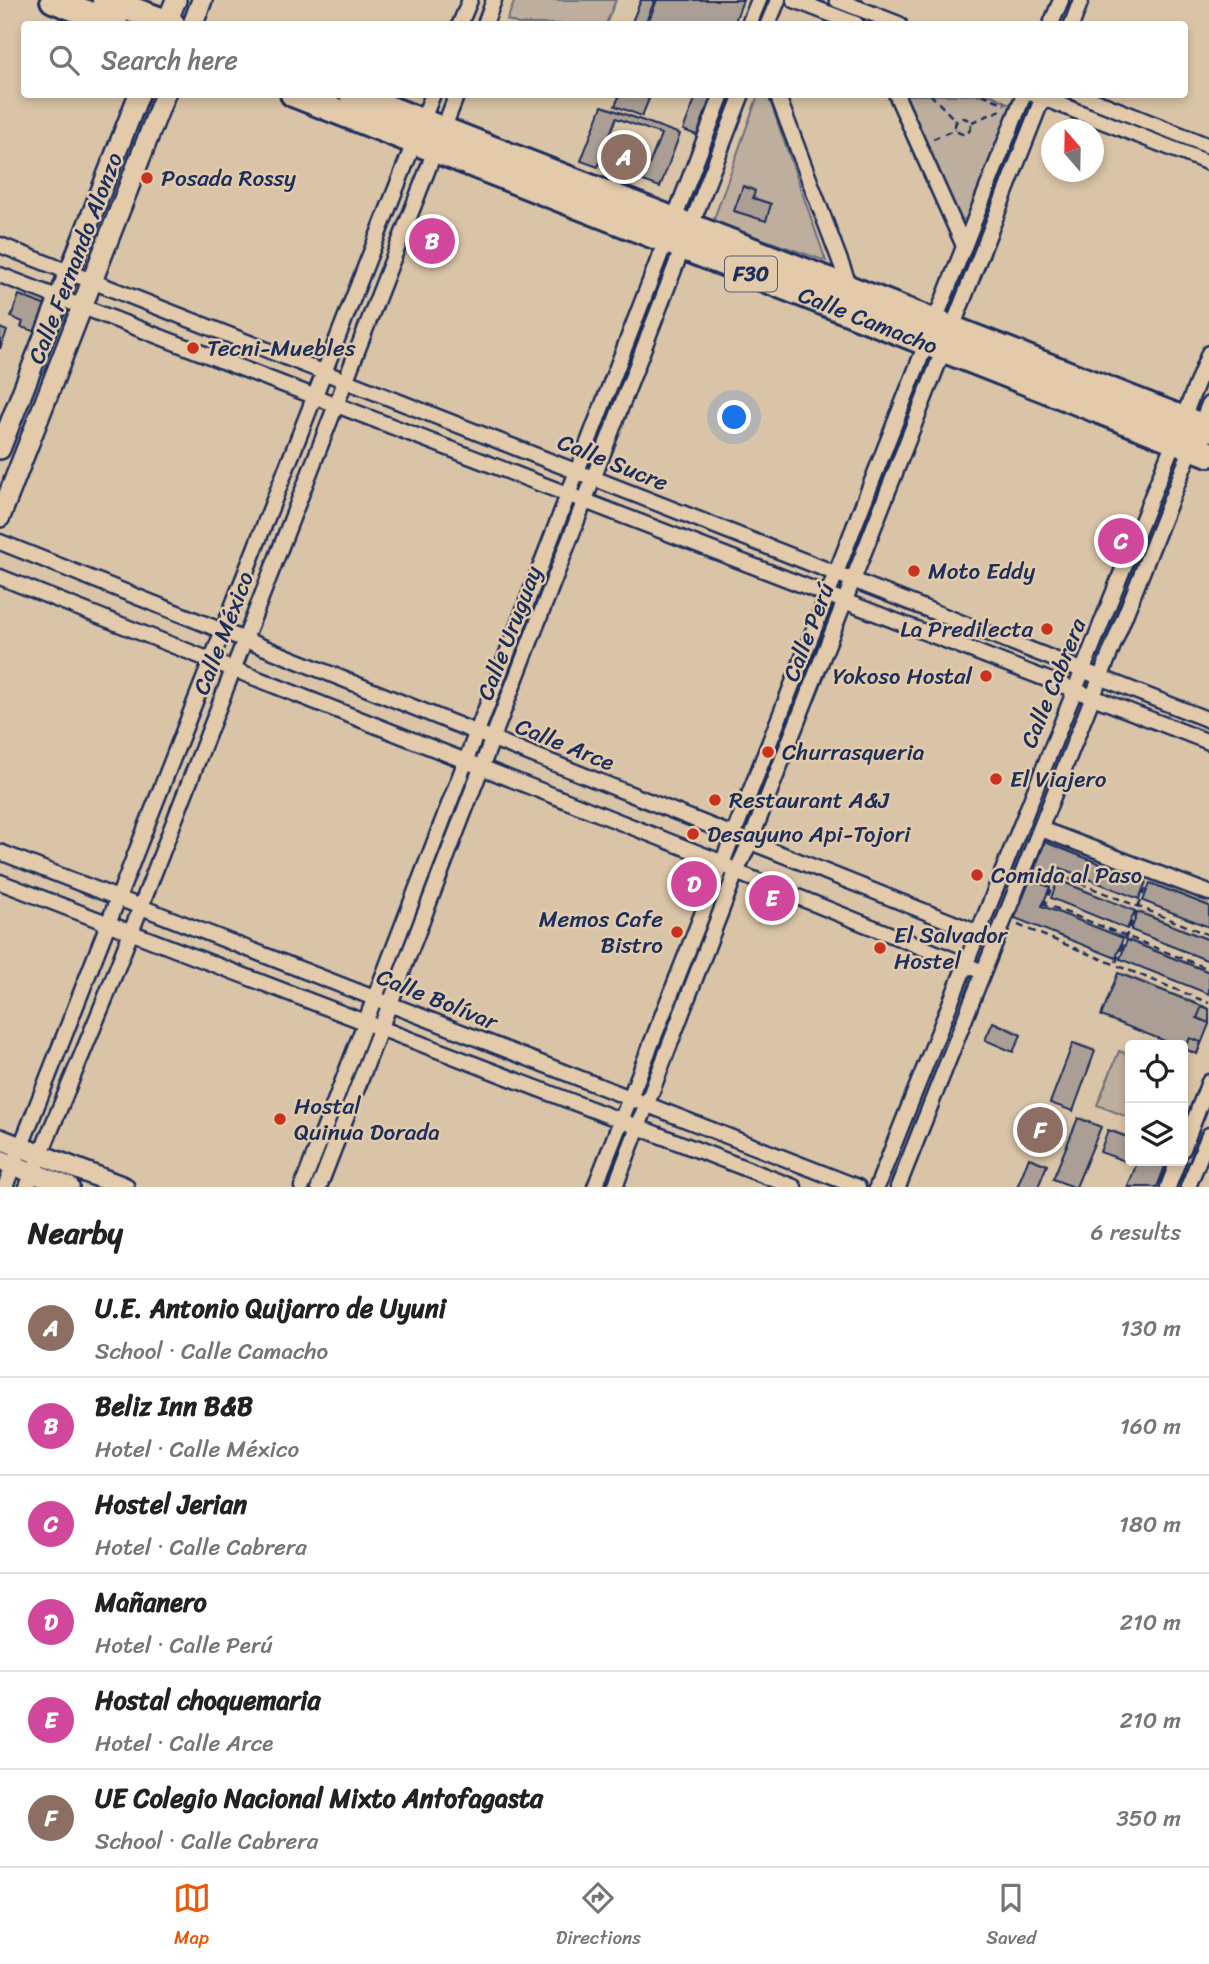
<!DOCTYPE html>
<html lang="en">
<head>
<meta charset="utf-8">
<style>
	body { margin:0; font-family:Sriracha,sans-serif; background:#f2f2f2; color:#222 }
	.controls { position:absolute; right:21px; bottom:21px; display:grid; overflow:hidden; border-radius:7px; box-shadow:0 4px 10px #0003 }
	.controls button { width:63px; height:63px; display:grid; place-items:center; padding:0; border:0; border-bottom:2px solid #e0e0e0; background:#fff; color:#222; font:35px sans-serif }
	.compass { position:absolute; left:1041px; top:119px; width:63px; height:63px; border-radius:50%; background:#fff; box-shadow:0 4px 10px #0003; rotate:340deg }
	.you { position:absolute; left:735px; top:418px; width:24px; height:24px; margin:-18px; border:5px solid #fff; border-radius:50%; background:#1a73e8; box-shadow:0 0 0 10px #1a73e833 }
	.badge { display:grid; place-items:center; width:46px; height:46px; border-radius:50%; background:#ea580c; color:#fff; font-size:23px; font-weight:700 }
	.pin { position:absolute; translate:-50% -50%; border:4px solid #fff; box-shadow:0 2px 7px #0006 }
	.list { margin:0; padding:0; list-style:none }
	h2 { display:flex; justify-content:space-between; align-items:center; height:91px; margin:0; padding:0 28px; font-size:30px }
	h2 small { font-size:23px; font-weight:400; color:#767676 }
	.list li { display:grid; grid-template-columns:46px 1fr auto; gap:21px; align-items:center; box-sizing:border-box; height:98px; padding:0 28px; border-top:2px solid #e0e0e0 }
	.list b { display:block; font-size:26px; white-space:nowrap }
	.list p { margin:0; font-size:23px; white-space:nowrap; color:#767676 }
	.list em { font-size:23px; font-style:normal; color:#767676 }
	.icon { flex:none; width:38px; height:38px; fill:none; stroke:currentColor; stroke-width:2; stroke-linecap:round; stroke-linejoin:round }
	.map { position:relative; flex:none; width:1209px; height:1187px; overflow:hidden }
	.search { position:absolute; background:#fff; box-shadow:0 4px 10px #0003; left:21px; right:21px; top:21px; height:77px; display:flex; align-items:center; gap:18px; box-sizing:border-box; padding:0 24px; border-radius:7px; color:#767676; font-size:26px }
	.sheet { height:679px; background:#fff }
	nav { display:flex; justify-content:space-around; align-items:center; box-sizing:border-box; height:98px; border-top:2px solid #e0e0e0; background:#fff; font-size:19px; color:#767676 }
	nav a { display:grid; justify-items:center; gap:4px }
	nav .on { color:#ea580c }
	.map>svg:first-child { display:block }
</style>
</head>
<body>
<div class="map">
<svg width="1209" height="1187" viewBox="0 0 1209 1187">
	<rect width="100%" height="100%" fill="#dac4a7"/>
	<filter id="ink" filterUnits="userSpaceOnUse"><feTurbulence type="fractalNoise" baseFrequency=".0143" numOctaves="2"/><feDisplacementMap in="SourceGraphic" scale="14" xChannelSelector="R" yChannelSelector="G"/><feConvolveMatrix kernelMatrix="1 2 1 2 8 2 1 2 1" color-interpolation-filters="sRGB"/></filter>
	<g filter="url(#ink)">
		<g fill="#beae9d" stroke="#6c6e7e" stroke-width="2">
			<polygon points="515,0 616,0 606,24 518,24 507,20"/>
			<polygon points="758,95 768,95 826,261 713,222"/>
			<polygon points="906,95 992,95 1011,105 967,220 958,218"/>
			<polygon points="1119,1051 1130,1055 1130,1118 1097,1105"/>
		</g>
		<g fill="#0003">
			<polygon points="659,0 743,0 733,24 652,24"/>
			<polygon points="605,105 681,133 660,185 663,133 617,116 603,107"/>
			<polygon points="746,185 756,189 753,196 772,203 765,219 744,187"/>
			<polygon points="23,295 47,304 37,329 21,296"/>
			<polygon points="1049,842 1147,880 1141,895 1058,866"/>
			<polygon points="1034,879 1051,885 1043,904 1124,936 1117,954 1017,917"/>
			<polygon points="1061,879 1135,909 1129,925 1060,881"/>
			<polygon points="1153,882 1209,904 1209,925 1151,884"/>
			<polygon points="1142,911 1209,938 1209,959 1140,913"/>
			<polygon points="1131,939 1209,970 1209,992 1129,941"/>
			<polygon points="1122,972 1209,1007 1209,1023 1196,1052 1103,1015"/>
			<polygon points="997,1022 1021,1032 1014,1048 995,1024"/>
			<polygon points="1076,1042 1096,1049 1074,1107 1074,1044"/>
			<polygon points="1082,1117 1101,1125 1077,1184 1080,1119"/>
			<polygon points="1112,1129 1130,1136 1130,1161 1167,1161 1157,1187 1139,1164 1102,1151"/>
			<polygon points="1032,1157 1048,1163 1038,1187 1019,1187"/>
		</g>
		<g fill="#ab9f95" stroke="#1b2f5e" stroke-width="2">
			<polygon points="641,0 655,0 645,24 631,24"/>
			<polygon points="657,0 743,0 734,24 652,24 648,23"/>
			<polygon points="620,94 636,94 649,99 642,116 615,106"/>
			<polygon points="697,94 712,94 697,135 683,130"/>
			<polygon points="602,106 680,134 660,187 643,181 661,134 616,118 598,167 581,161"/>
			<polygon points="743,186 755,191 753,198 771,204 766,221 734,211"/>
			<polygon points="19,295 46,306 36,332 21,327 23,322 11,317"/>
			<polygon points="0,328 7,331 0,349"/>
			<polygon points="1045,842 1146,882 1139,899 1058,867 1051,884 1032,876"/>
			<polygon points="1030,880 1050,887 1042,906 1123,938 1116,958 1015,918"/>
			<polygon points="1058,880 1135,911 1127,929 1051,898"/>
			<polygon points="1150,883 1209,906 1209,927 1143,901"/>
			<polygon points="1138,912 1209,940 1209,961 1131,930"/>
			<polygon points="1127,940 1209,972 1209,994 1120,959"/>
			<polygon points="1118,973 1209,1009 1209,1024 1197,1054 1183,1048 1183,1045 1175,1045 1101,1016"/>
			<polygon points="1202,1006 1209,1009 1209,1023 1197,1018"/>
			<polygon points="993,1022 1021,1035 1013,1052 985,1040"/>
			<polygon points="1190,1038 1201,1042 1197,1054 1185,1049"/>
			<polygon points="1073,1043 1095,1051 1073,1111 1050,1103"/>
			<polygon points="1078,1118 1101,1127 1076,1187 1073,1187 1053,1179"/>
			<polygon points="1108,1130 1130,1138 1130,1161 1167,1161 1157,1187 1128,1187 1136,1165 1100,1152"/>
			<polygon points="1029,1158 1047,1165 1038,1187 1017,1187"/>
		</g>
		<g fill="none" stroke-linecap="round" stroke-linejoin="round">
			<defs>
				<g id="minor">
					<polyline points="794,0 856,24"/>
					<polyline points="837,0 899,24"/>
					<polyline points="460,24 470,0"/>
					<polyline points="485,24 494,0"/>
					<polyline points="749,24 759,0"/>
					<polyline points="768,24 778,0"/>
					<polyline points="1051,24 1061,0"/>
					<polyline points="1072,24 1081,0"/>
					<polyline points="777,94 851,290"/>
					<polyline points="896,94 964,246"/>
					<polyline points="1078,94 1209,146"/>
					<polyline points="1035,95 1209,163"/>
					<polyline points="0,245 1209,720"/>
					<polyline points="0,275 1209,742"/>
					<polyline points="0,542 996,940"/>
					<polyline points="0,577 721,862 736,872 983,972"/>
					<polyline points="1041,829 1209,893"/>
					<polyline points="0,852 858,1187"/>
					<polyline points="0,882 794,1187"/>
					<polyline points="1183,1149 1209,1082"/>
					<polyline points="5,1187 433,94"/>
					<polyline points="27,1187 105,999 457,94"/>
					<polyline points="302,1187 722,94"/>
					<polyline points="319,1187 742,94"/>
					<polyline points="595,1187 1024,94"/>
					<polyline points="615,1187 736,872 750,842 1044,94"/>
					<polyline points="877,1187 1209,353"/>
					<polyline points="898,1187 1209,404"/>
					<polyline points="1168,1187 1178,1161"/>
					<polyline points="1188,1187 1209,1135"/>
				</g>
				<g id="secondary">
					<polyline points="166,24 176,0"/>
					<polyline points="193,24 202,0"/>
					<polyline points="0,449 139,94"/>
					<polyline points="0,517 165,94"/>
					<polyline points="0,1139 124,1187"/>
					<polyline points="0,1160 69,1187"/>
				</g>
				<g id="trunk">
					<polyline points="53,0 115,24"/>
					<polyline points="105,0 172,24"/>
					<path id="s1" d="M 293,94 L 1209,454"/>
					<polyline points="352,94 1209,429"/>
				</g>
			</defs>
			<use href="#minor" stroke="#1b2f5e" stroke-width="19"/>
			<use href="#secondary" stroke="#1b2f5e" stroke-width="24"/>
			<use href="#trunk" stroke="#1b2f5e" stroke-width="30"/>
			<g stroke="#1b2f5e" stroke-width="2.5" stroke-dasharray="7 5" stroke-linecap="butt">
				<polyline points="930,94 956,121"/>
				<polyline points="982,94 1005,104"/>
				<circle cx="963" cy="126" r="8"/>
				<polyline points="972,122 1001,110"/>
				<polyline points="933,139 956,129"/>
				<polyline points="1035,879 1051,886"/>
				<polyline points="1018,925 1209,1003"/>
				<polyline points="1209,935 1057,874 1045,904 1209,969"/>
				<polyline points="1116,962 1147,884"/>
			</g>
			<use href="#minor" stroke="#e2caaa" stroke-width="14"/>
			<use href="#secondary" stroke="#e2caaa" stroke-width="19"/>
			<use href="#trunk" stroke="#e2caaa" stroke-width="24"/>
		</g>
	</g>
	<g fill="#c8321e" stroke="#e2caaa" stroke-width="2.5">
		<circle cx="147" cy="178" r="7"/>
		<circle cx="193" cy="348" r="7"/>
		<circle cx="914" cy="571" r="7"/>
		<circle cx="1047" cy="629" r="7"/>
		<circle cx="986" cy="676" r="7"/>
		<circle cx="768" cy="752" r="7"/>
		<circle cx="996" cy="779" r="7"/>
		<circle cx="715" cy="800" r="7"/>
		<circle cx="693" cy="834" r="7"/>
		<circle cx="977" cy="875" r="7"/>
		<circle cx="677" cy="932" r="7"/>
		<circle cx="880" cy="948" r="7"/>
		<circle cx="280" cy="1119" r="7"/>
	</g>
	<g text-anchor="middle" stroke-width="5" stroke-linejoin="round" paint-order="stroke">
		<rect fill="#e2caaa" stroke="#575e75" stroke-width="2" x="725" y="256.5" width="52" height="35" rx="5"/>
		<g font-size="21" font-weight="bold" fill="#1b2f5e">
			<text x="751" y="281">F30</text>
		</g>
		<g font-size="23" fill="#1b2f5e" stroke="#e2caaa" text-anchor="start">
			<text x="161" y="186">Posada Rossy</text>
			<text x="207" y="356">Tecni-Muebles</text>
			<text x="928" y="579">Moto Eddy</text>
			<text x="1033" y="637" text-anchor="end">La Predilecta</text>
			<text x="972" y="684" text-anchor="end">Yokoso Hostal</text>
			<text x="782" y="760">Churrasqueria</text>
			<text x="1010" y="787">El Viajero</text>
			<text x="729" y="808">Restaurant A&amp;J</text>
			<text x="707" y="842">Desayuno Api-Tojori</text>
			<text x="991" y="883">Comida al Paso</text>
			<text x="663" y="927" text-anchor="end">Memos Cafe<tspan x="663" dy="26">Bistro</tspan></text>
			<text x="894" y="943">El Salvador<tspan x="894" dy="26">Hostel</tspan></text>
			<text x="294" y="1114">Hostal<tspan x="294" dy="26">Quinua Dorada</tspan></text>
		</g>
		<g font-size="23" fill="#1b2f5e" stroke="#e2caaa">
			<text transform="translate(75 258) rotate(-69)" y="8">Calle Fernando Alonzo</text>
			<text dy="8" stroke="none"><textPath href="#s1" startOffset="618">Calle Camacho</textPath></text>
			<text transform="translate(613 462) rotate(22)" y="8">Calle Sucre</text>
			<text transform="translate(808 632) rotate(-69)" y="8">Calle Perú</text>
			<text transform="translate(223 633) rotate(-69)" y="8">Calle México</text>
			<text transform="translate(509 633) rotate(-69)" y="8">Calle Uruguay</text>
			<text transform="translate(1053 683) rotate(-68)" y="8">Calle Cabrera</text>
			<text transform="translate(565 744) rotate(22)" y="8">Calle Arce</text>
			<text transform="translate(437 999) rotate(22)" y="8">Calle Bolívar</text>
		</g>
	</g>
</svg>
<div class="controls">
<button><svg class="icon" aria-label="locate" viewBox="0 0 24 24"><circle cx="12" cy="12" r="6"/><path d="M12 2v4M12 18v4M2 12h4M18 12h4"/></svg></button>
<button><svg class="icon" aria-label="layers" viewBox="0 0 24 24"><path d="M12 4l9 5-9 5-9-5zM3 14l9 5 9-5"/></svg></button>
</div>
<svg class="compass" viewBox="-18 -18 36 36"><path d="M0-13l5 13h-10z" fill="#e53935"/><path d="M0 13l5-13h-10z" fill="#767676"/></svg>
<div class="you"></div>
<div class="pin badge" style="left:624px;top:157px;background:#8d6e63">A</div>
<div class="pin badge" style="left:432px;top:241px;background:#d1479c">B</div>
<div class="pin badge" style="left:1121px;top:541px;background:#d1479c">C</div>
<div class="pin badge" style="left:694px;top:884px;background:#d1479c">D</div>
<div class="pin badge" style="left:772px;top:898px;background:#d1479c">E</div>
<div class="pin badge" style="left:1040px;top:1130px;background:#8d6e63">F</div>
<div class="search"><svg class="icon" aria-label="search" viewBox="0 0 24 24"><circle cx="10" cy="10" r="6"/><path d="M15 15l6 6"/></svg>Search here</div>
</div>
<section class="sheet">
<h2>Nearby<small>6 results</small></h2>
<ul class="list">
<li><span class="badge" style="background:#8d6e63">A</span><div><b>U.E. Antonio Quijarro de Uyuni</b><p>School · Calle Camacho</p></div><em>130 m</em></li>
<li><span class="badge" style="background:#d1479c">B</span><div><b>Beliz Inn B&amp;B</b><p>Hotel · Calle México</p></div><em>160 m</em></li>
<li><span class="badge" style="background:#d1479c">C</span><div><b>Hostel Jerian</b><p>Hotel · Calle Cabrera</p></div><em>180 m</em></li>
<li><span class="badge" style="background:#d1479c">D</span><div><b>Mañanero</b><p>Hotel · Calle Perú</p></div><em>210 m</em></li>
<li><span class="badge" style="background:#d1479c">E</span><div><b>Hostal choquemaria</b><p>Hotel · Calle Arce</p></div><em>210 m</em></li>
<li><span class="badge" style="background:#8d6e63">F</span><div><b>UE Colegio Nacional Mixto Antofagasta</b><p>School · Calle Cabrera</p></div><em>350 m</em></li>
</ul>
</section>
<nav>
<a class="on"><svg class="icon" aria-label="map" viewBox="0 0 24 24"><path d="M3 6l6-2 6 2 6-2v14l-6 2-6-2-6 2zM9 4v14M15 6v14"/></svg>Map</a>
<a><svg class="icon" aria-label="directions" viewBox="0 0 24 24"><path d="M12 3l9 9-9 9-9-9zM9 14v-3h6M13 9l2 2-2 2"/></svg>Directions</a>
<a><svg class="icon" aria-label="saved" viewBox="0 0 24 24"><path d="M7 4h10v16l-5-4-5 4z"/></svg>Saved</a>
</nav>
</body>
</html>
